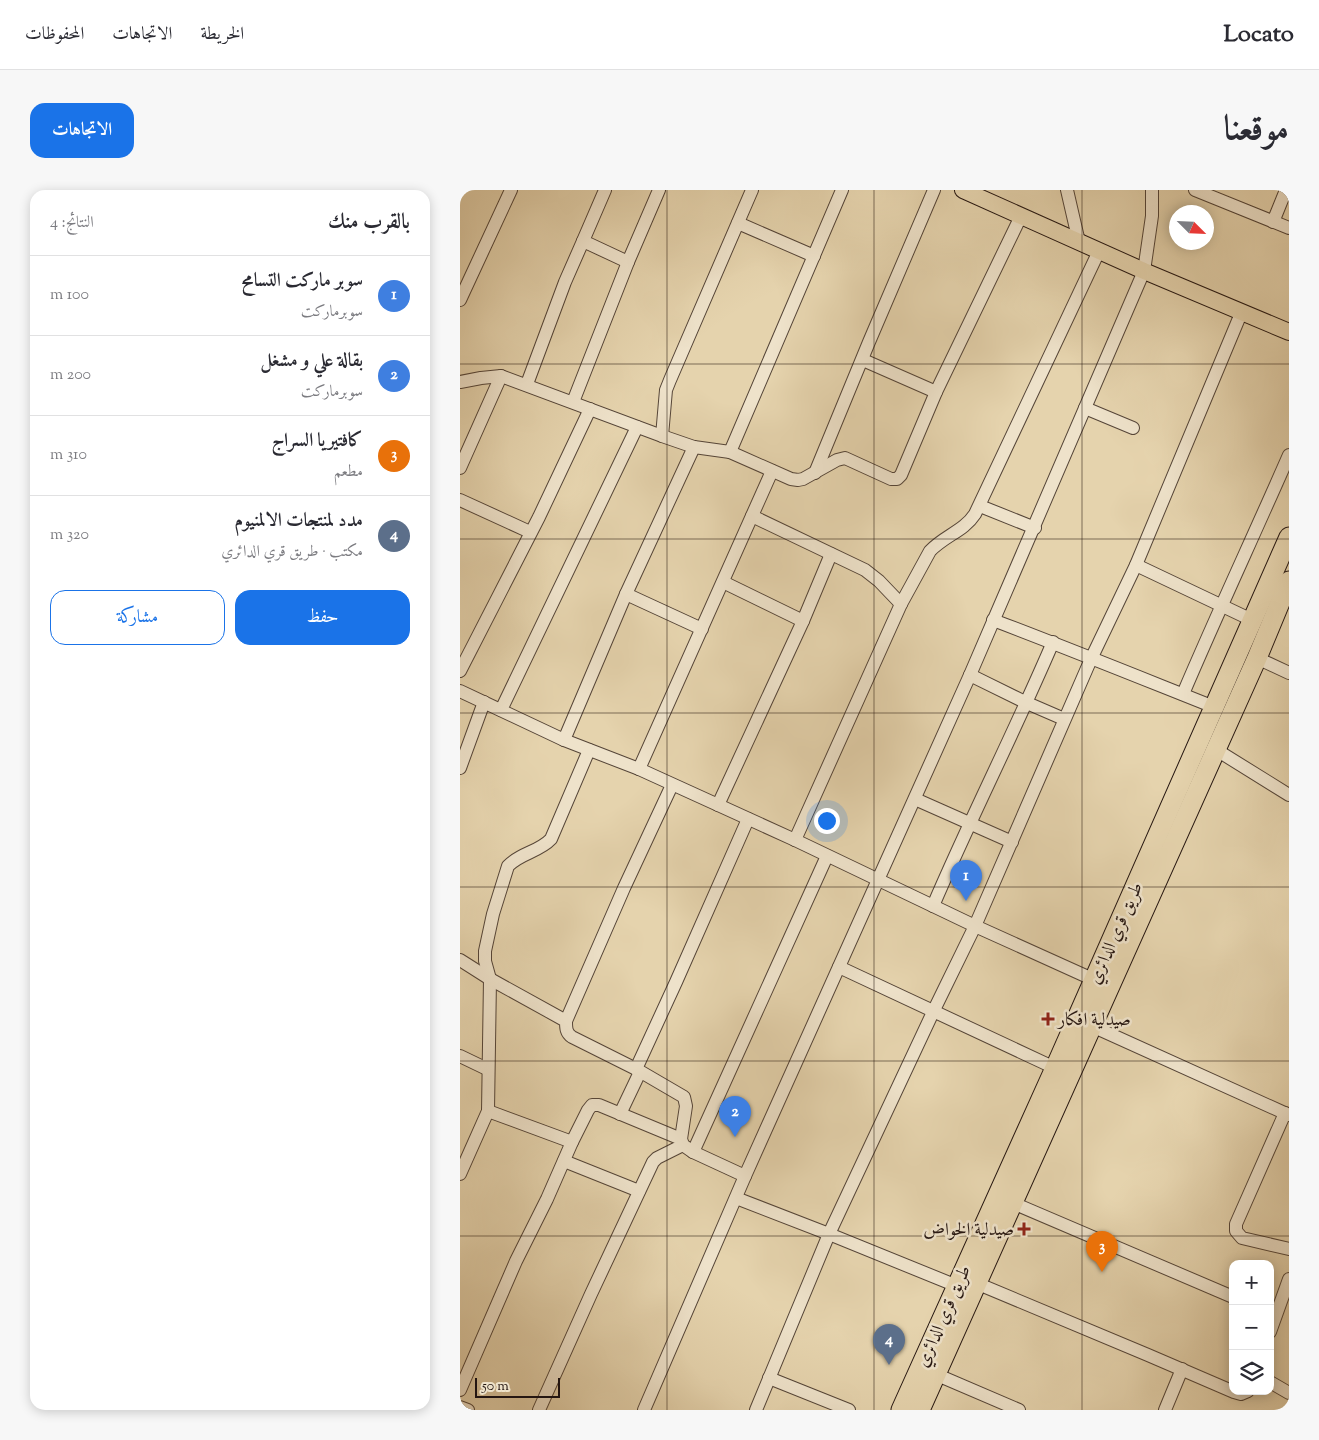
<!DOCTYPE html>
<html lang="ar">
<head>
<meta charset="utf-8">
<style>
	body { margin:0; font-family:"Sorts Mill Goudy",Amiri,serif; background:#f7f7f7; color:#2b2b33; direction:rtl }
	.controls { position:absolute; right:15px; bottom:15px; display:grid; overflow:hidden; border-radius:10px; box-shadow:0 2px 12px #0003 }
	.controls button { width:45px; height:45px; display:grid; place-items:center; padding:0; border:0; border-bottom:1px solid #e1e1e2; background:#fff; color:#2b2b33; font:25px sans-serif }
	.compass { position:absolute; left:709px; top:15px; width:45px; height:45px; border-radius:50%; background:#fff; box-shadow:0 2px 12px #0003; rotate:114deg }
	.scale { position:absolute; left:15px; bottom:12px; width:85px; box-sizing:border-box; padding-left:5px; border:2px solid #251611; border-top:0; font-size:14px; line-height:18px; white-space:nowrap; color:#251611; -webkit-text-stroke:4px #eee2ca; paint-order:stroke }
	.you { position:absolute; left:366px; top:630px; width:18px; height:18px; margin:-12px; border:4px solid #fff; border-radius:50%; background:#1a73e8; box-shadow:0 0 0 8px #1a73e833 }
	.badge { display:grid; place-items:center; width:32px; height:32px; border-radius:50%; background:#1a73e8; color:#fff; font-size:16px; font-weight:700 }
	.pin { position:absolute; translate:-50% -41px; filter:drop-shadow(0 1px 2px #0008) }
	.pin::after { content:''; position:absolute; top:26px; width:18px; height:15px; background:inherit; clip-path:polygon(0 0,100% 0,50% 100%) }
	.list { margin:0; padding:0; list-style:none }
	h2 { display:flex; justify-content:space-between; align-items:center; height:65px; margin:0; padding:0 20px; font-size:21px }
	h2 small { font-size:16px; font-weight:400; color:#7c7c81 }
	.list li { display:grid; grid-template-columns:32px 1fr auto; gap:15px; align-items:center; box-sizing:border-box; height:80px; padding:0 20px; border-top:1px solid #e1e1e2 }
	.list b { display:block; font-size:19px; white-space:nowrap }
	.list p { margin:0; font-size:16px; white-space:nowrap; color:#7c7c81 }
	.list em { font-size:16px; font-style:normal; color:#7c7c81 }
	.actions { display:flex; gap:10px; padding:15px 20px }
	.actions a { flex:1; padding:11px 0; border:1px solid #1a73e8; border-radius:15px; text-align:center; font-size:18px; color:#1a73e8 }
	.actions .main { background:#1a73e8; color:#fff }
	.icon { flex:none; width:28px; height:28px; fill:none; stroke:currentColor; stroke-width:2; stroke-linecap:round; stroke-linejoin:round }
	.map { position:relative; flex:none; width:829px; height:1220px; overflow:hidden; direction:ltr; border-radius:15px }
	header { display:flex; align-items:center; gap:30px; box-sizing:border-box; height:70px; padding:0 25px; background:#fff; border-bottom:1px solid #e1e1e2 }
	header strong { font-size:24px }
	nav { display:flex; gap:28px; margin-inline-start:auto; font-size:18px }
	.intro { display:flex; align-items:center; justify-content:space-between; box-sizing:border-box; height:120px; padding:0 30px }
	h1 { margin:0; font-size:35px }
	.button { padding:12px 22px; border-radius:15px; background:#1a73e8; color:#fff; font-size:18px; font-weight:700 }
	main { display:flex; gap:30px; padding:0 30px }
	aside { flex:1; background:#fff; border-radius:15px; box-shadow:0 2px 12px #0003 }
	.map>svg:first-child { display:block }
</style>
</head>
<body>
<header>
<strong>Locato</strong>
<nav><a>الخريطة</a><a>الاتجاهات</a><a>المحفوظات</a></nav>
</header>
<div class="intro"><h1>موقعنا</h1><a class="button">الاتجاهات</a></div>
<main>
<div class="map">
<svg width="829" height="1220" viewBox="0 0 829 1220">
	<rect width="100%" height="100%" fill="#e5d3ad"/>
	<filter id="stains"><feTurbulence type="fractalNoise" baseFrequency=".004" numOctaves="4"/><feColorMatrix values="0 0 0 0 .2 0 0 0 0 .09 0 0 0 0 .02 0 0 0 .5 -.17"/></filter>
	<radialGradient id="worn" r=".72"><stop offset=".6" stop-color="#630" stop-opacity="0"/><stop offset="1" stop-color="#630" stop-opacity=".3"/></radialGradient>
	<g fill="none" stroke-linecap="round" stroke-linejoin="round">
		<defs>
			<g id="minor">
				<polyline points="145,0 123,51 168,72"/>
				<polyline points="607,0 619,52"/>
				<polyline points="735,0 829,38"/>
				<polyline points="813,32 826,0"/>
				<polyline points="278,33 354,66"/>
				<polyline points="0,110 51,0"/>
				<polyline points="403,170 476,202"/>
				<polyline points="0,192 21,188 41,186 202,246 234,257 270,262 331,289 338,290 343,289 377,270 385,268 431,289 437,289 441,285 476,202 561,26"/>
				<polyline points="67,194 105,92 123,51"/>
				<polyline points="113,212 168,72 199,0"/>
				<polyline points="625,218 673,238"/>
				<polyline points="202,246 206,200 210,190 292,0"/>
				<polyline points="270,262 382,0"/>
				<polyline points="0,278 41,186"/>
				<polyline points="355,283 409,152 474,0"/>
				<polyline points="0,310 70,342"/>
				<polyline points="520,316 575,338"/>
				<polyline points="292,326 405,380 419,391 441,414"/>
				<polyline points="676,375 792,430"/>
				<polyline points="263,392 343,431"/>
				<polyline points="166,404 242,439"/>
				<path d="M 533,430 C 607,458 681,488 754,517"/>
				<polyline points="797,468 829,483"/>
				<polyline points="0,481 79,327 130,219"/>
				<polyline points="510,485 567,513 604,529"/>
				<polyline points="0,501 104,550 179,579 335,650 515,736 639,792"/>
				<path d="M 723,504 C 757,424 794,345 829,265"/>
				<polyline points="41,520 177,237"/>
				<polyline points="104,550 166,404 234,257"/>
				<polyline points="755,559 829,605"/>
				<polyline points="0,578 24,512"/>
				<polyline points="179,579 312,281"/>
				<polyline points="455,609 552,652"/>
				<polyline points="258,615 343,431 371,364"/>
				<path d="M 335,650 L 441,414 L 470,361 C 484,346 504,341 515,324 L 639,61"/>
				<path d="M 473,716 C 511,627 555,541 593,452"/>
				<path d="M 0,770 L 30,789 L 106,831 C 106,838 106,843 112,847 L 176,879 L 224,907 L 226,916 L 221,949 L 223,955 L 233,962 L 285,986"/>
				<polyline points="379,777 595,878"/>
				<polyline points="106,831 164,698 212,595"/>
				<polyline points="632,836 829,925"/>
				<polyline points="0,866 27,879"/>
				<polyline points="176,879 216,792 288,629"/>
				<polyline points="28,921 112,952"/>
				<polyline points="825,923 776,1034 776,1041 782,1048 829,1059"/>
				<polyline points="160,924 180,882"/>
				<polyline points="233,962 367,666"/>
				<polyline points="104,971 179,1001"/>
				<path d="M 0,984 L 28,921 L 30,789 L 25,771 L 25,761 L 33,724 L 48,676 C 60,663 79,662 91,649 L 129,560"/>
				<polyline points="276,1008 369,1044 497,1096"/>
				<polyline points="553,1013 773,1107"/>
				<polyline points="516,1093 688,1165 774,1202 781,1204 788,1201"/>
				<polyline points="810,1142 829,1089"/>
				<polyline points="475,1184 559,1220"/>
				<polyline points="309,1188 389,1220"/>
				<polyline points="810,1192 829,1203"/>
				<polyline points="0,1200 56,1071 87,1009 112,952 128,920 132,915 139,915 221,949"/>
				<polyline points="0,1217 8,1220"/>
				<polyline points="79,1220 131,1104 193,972 197,968 223,955"/>
				<polyline points="184,1220 285,986 510,485 684,81 692,26 692,0"/>
				<polyline points="296,1220 369,1044 474,820 515,736 631,469 676,375 782,121"/>
				<polyline points="705,1220 722,1179"/>
			</g>
			<polyline id="major" points="503,0 684,81 829,142"/>
			<g id="highway">
				<polyline points="441,1220 595,878 829,347"/>
				<polyline points="460,1220 797,468 829,391"/>
			</g>
		</defs>
		<use href="#minor" stroke="#554538" stroke-width="14"/>
		<use href="#major" stroke="#251611" stroke-width="18"/>
		<use href="#highway" stroke="#251611" stroke-width="21"/>
		<use href="#minor" stroke="#eee2ca" stroke-width="12"/>
		<use href="#major" stroke="#e5d3ad" stroke-width="16"/>
		<use href="#highway" stroke="#e5d3ad" stroke-width="19"/>
	</g>
	<path fill="none" stroke="#251611" stroke-width="1" stroke-opacity="0.55" d="M 207,0 L 207,1220M 414,0 L 414,1220M 622,0 L 622,1220M 0,174 L 829,174M 0,349 L 829,349M 0,523 L 829,523M 0,697 L 829,697M 0,871 L 829,871M 0,1046 L 829,1046"/>
	<g fill="#8f2418" stroke="#eee2ca" stroke-width="2">
		<path d="M585.5 821.5h5v5h5v5h-5v5h-5v-5h-5v-5h5z"/>
		<path d="M561.5 1031.5h5v5h5v5h-5v5h-5v-5h-5v-5h5z"/>
	</g>
	<g text-anchor="middle" stroke-width="5" stroke-linejoin="round" paint-order="stroke">
		<g font-size="18" fill="#251611" stroke="#eee2ca">
			<text transform="translate(655 743) rotate(-66)" y="6">طريق قري الدائري</text>
			<text transform="translate(483 1126) rotate(-66)" y="6">طريق قري الدائري</text>
		</g>
		<g font-size="18" fill="#251611" stroke="#eee2ca" text-anchor="start">
			<text x="598" y="835">صيدلية افكار</text>
			<text x="554" y="1045" text-anchor="end">صيدلية الخواض</text>
		</g>
	</g>
	<rect width="100%" height="100%" filter="url(#stains)"/>
	<rect width="100%" height="100%" fill="url(#worn)"/>
</svg>
<div class="controls">
<button>+</button>
<button>−</button>
<button><svg class="icon" aria-label="layers" viewBox="0 0 24 24"><path d="M12 4l9 5-9 5-9-5zM3 14l9 5 9-5"/></svg></button>
</div>
<svg class="compass" viewBox="-18 -18 36 36"><path d="M0-13l5 13h-10z" fill="#e53935"/><path d="M0 13l5-13h-10z" fill="#7c7c81"/></svg>
<div class="scale">50 m</div>
<div class="you"></div>
<div class="pin badge" style="left:506px;top:711px;background:#3f7fe0">1</div>
<div class="pin badge" style="left:275px;top:947px;background:#3f7fe0">2</div>
<div class="pin badge" style="left:642px;top:1082px;background:#e8710a">3</div>
<div class="pin badge" style="left:429px;top:1175px;background:#5c6f8a">4</div>
</div>
<aside>
<h2>بالقرب منك<small>النتائج: 4</small></h2>
<ul class="list">
<li><span class="badge" style="background:#3f7fe0">1</span><div><b>سوبر ماركت التسامح</b><p>سوبرماركت</p></div><em>100 m</em></li>
<li><span class="badge" style="background:#3f7fe0">2</span><div><b>بقالة علي و مشغل</b><p>سوبرماركت</p></div><em>200 m</em></li>
<li><span class="badge" style="background:#e8710a">3</span><div><b>كافتيريا السراج</b><p>مطعم</p></div><em>310 m</em></li>
<li><span class="badge" style="background:#5c6f8a">4</span><div><b>مدد لمنتجات الالمنيوم</b><p>مكتب · طريق قري الدائري</p></div><em>320 m</em></li>
</ul>
<div class="actions"><a class="main">حفظ</a><a>مشاركة</a></div>
</aside>
</main>
</body>
</html>
